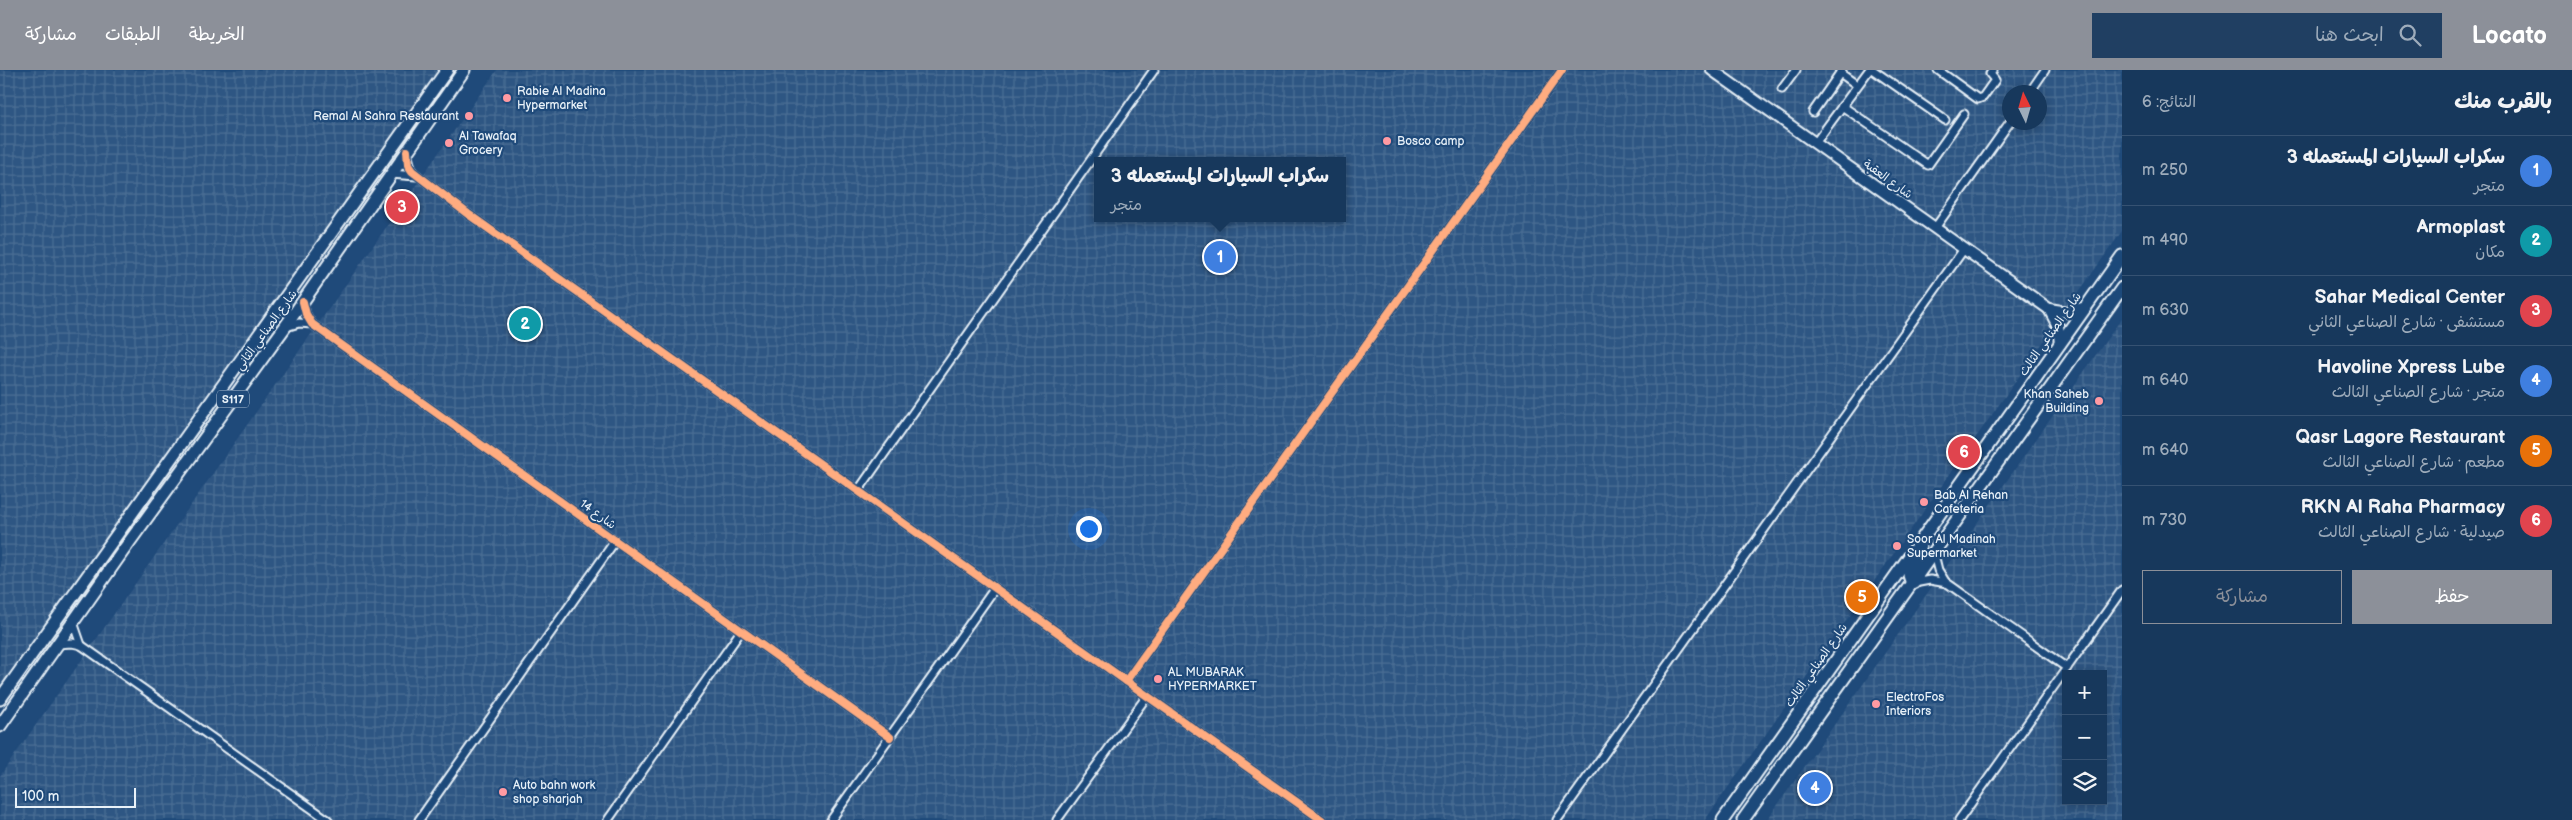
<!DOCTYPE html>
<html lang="ar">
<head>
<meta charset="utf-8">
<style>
	body { margin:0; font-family:"Balsamiq Sans","Playpen Sans Arabic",sans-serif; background:#203f62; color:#f1f3f6; direction:rtl }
	.controls { position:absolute; right:15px; bottom:15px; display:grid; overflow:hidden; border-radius:0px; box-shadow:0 2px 12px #0003 }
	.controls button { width:45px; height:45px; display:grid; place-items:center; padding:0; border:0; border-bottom:1px solid #365272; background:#17385c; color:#f1f3f6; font:25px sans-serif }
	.compass { position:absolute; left:2002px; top:15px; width:45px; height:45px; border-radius:50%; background:#17385c; box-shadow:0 2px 12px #0003; rotate:355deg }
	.scale { position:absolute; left:15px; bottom:12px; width:121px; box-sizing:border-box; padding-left:5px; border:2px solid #e8f1f8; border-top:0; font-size:14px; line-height:18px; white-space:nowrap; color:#e8f1f8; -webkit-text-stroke:4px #1f4a7a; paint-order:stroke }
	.you { position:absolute; left:1088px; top:458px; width:18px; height:18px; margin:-12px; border:4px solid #fff; border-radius:50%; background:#1a73e8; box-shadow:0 0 0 8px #1a73e833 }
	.badge { display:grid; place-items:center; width:32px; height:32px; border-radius:50%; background:#8c9099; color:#fff; font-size:16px; font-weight:700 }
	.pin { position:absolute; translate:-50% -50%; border:2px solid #fff; box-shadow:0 1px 5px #0006 }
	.popup { position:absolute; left:1094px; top:87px; width:252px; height:65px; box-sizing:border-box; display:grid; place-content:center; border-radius:0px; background:#17385c; filter:drop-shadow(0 1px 4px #0005); font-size:16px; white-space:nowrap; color:#9eacbb }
	.popup b { font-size:19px; color:#f1f3f6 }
	.popup::after { content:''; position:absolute; left:50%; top:100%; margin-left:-10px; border:10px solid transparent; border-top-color:#17385c }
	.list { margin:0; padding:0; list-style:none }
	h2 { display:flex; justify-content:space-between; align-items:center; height:65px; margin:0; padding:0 20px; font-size:21px }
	h2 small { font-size:16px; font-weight:400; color:#9eacbb }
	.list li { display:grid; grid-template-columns:32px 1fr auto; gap:15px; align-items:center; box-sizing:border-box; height:70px; padding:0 20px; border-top:1px solid #365272 }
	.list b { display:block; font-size:19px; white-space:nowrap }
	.list p { margin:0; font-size:16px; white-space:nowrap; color:#9eacbb }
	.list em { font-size:16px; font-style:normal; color:#9eacbb }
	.actions { display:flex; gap:10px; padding:15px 20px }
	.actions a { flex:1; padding:11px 0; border:1px solid #8c9099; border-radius:0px; text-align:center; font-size:18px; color:#8c9099 }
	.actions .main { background:#8c9099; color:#fff }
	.icon { flex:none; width:28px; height:28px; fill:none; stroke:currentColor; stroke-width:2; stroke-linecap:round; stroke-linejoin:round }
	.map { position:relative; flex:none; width:2122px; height:750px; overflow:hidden; direction:ltr }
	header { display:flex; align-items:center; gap:30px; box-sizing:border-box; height:70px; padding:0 25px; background:#8c9099; color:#fff }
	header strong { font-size:24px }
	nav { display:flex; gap:28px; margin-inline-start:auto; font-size:18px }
	.search { width:350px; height:45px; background:#203f62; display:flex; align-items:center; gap:12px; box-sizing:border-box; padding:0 18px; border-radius:0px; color:#9eacbb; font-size:19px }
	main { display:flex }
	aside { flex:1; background:#17385c }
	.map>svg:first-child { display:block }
</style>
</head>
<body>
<header>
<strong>Locato</strong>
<div class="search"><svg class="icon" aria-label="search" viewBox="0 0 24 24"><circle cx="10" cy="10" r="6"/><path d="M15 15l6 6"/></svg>ابحث هنا</div>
<nav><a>الخريطة</a><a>الطبقات</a><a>مشاركة</a></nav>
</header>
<main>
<aside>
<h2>بالقرب منك<small>النتائج: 6</small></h2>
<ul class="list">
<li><span class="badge" style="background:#3f7fe0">1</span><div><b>سكراب السيارات المستعمله 3</b><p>متجر</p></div><em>250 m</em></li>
<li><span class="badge" style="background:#0f9aa8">2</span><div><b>Armoplast</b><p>مكان</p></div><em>490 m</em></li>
<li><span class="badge" style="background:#e0444e">3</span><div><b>Sahar Medical Center</b><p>مستشفى · شارع الصناعي الثاني</p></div><em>630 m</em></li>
<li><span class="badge" style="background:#3f7fe0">4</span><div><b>Havoline Xpress Lube</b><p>متجر · شارع الصناعي الثالث</p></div><em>640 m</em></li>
<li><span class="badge" style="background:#e8710a">5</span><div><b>Qasr Lagore Restaurant</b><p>مطعم · شارع الصناعي الثالث</p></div><em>640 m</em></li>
<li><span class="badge" style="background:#e0444e">6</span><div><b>RKN Al Raha Pharmacy</b><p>صيدلية · شارع الصناعي الثالث</p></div><em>730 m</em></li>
</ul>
<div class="actions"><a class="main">حفظ</a><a>مشاركة</a></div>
</aside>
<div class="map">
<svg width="2122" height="750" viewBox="0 0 2122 750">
	<defs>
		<pattern id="industrial-grid" width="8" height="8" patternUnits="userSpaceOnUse" patternTransform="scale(1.25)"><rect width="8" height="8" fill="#2e5683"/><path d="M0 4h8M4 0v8" fill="none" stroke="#4c6f95"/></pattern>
	</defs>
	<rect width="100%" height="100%" fill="#1f4a7a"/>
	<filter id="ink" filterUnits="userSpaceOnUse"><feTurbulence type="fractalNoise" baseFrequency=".02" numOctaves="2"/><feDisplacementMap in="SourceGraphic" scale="10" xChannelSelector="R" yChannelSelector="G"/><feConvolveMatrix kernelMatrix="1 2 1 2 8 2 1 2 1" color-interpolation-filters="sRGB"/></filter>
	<g filter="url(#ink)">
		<g fill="url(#industrial-grid)" fill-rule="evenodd">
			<polygon points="0,0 443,0 0,627"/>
			<path d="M 497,0 L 2122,0 L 2122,161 L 1705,750 L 0,750 L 0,706 ZM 2010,22 L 2040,22 L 2040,52 L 2010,52 ZM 1098,91 L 1342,91 L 1342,148 L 1098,148 Z"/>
			<path d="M 2122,248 L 2122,750 L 1767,750 ZM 2066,604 L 2103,604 L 2103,731 L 2066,731 Z"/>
		</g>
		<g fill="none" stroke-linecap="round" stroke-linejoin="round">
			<defs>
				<g id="street">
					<polyline points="1873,0 1945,50"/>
					<polyline points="1938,0 1978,29 1983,27 1995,10 1990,4 1993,0"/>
					<polyline points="1840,3 1857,15"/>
					<polyline points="1782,19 1796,0"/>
					<polyline points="2030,22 2045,0"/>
					<polyline points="1842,36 1928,95 1964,44"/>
					<polyline points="1813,42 1842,0"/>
					<polyline points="1816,72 1869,0"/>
					<polyline points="407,83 412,101 468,144 1322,750"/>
					<polyline points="391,104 416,106"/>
					<polyline points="1935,158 2010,52"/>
					<polyline points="303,232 306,244 312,254 890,667"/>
					<polyline points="286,257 299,253 312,254"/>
					<polyline points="858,421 1154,0"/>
					<polyline points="1934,484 1938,500 1946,513"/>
					<polyline points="1914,513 1930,510 1947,513 2067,598"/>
					<polyline points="73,552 81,575"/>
					<polyline points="57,574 72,573 81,575 328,750"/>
					<polyline points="1126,611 1562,0"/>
					<polyline points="419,750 615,471"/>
					<polyline points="608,750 741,561"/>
					<polyline points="831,750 995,518"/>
					<polyline points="1057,750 1147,626"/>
					<polyline points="1557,750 1964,179"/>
					<polyline points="1959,750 2122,520"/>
				</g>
				<g id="secondary">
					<polyline points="1712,0 2049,239 2068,242 2086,237"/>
					<polyline points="2049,239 2058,256 2060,274"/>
				</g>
				<g id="primary">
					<polyline points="1914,513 1911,511 1909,505 1919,488 1920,474"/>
					<polyline points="0,629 447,0"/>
					<polyline points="0,656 130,471 285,257 464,0"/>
					<polyline points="1723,750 2122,186"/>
					<polyline points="1743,750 2122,218"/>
				</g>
			</defs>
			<use href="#street" stroke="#e8f1f8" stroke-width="11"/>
			<use href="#secondary" stroke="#e8f1f8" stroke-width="14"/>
			<use href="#primary" stroke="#e8f1f8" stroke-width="15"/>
			<use href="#street" stroke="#1f4a7a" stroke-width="7"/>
			<use href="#secondary" stroke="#1f4a7a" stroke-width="10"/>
			<use href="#primary" stroke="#1f4a7a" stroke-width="11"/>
			<defs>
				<g id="cycleway">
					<polyline points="407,81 408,95 412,101 468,144 1322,750"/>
					<polyline points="303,232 306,244 312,254 890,667"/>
					<polyline points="1126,611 1562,0"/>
				</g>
			</defs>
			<use href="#cycleway" stroke="#1f4a7a" stroke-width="11"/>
			<use href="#cycleway" stroke="#ffac80" stroke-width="8"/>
		</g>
	</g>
	<g fill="#ff9aa2" stroke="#1f4a7a" stroke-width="2">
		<circle cx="507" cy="28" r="5"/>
		<circle cx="469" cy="46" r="5"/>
		<circle cx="1387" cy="71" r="5"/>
		<circle cx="449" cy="73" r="5"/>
		<circle cx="2099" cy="331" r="5"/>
		<circle cx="1924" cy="432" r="5"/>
		<circle cx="1897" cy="476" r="5"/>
		<circle cx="1158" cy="609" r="5"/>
		<circle cx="1876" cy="634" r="5"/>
		<circle cx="503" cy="722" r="5"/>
	</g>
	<g text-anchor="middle" stroke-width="4.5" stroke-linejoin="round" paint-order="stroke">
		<rect fill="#1f4a7a" stroke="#acbfd2" stroke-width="1" x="217" y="320.5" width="32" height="17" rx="4"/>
		<g font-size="11" font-weight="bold" fill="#e8f1f8">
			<text x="233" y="333">S117</text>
		</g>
		<g font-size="12" fill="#e8f1f8" stroke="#1f4a7a" text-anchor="start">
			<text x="517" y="25">Rabie Al Madina<tspan x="517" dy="14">Hypermarket</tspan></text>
			<text x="459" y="50" text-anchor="end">Remal Al Sahra Restaurant</text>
			<text x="459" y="70">Al Tawafaq<tspan x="459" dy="14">Grocery</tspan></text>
			<text x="1397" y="75">Bosco camp</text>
			<text x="2089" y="328" text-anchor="end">Khan Saheb<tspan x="2089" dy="14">Building</tspan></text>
			<text x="1934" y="429">Bab Al Rehan<tspan x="1934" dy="14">Cafeteria</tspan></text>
			<text x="1907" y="473">Soor Al Madinah<tspan x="1907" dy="14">Supermarket</tspan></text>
			<text x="1168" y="606">AL MUBARAK<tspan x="1168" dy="14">HYPERMARKET</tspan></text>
			<text x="1886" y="631">ElectroFos<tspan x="1886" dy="14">Interiors</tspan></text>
			<text x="513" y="719">Auto bahn work<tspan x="513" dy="14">shop sharjah</tspan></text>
		</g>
		<g font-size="12" fill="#e8f1f8" stroke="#1f4a7a">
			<text transform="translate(1888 109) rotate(36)" y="4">شارع العقبة</text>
			<text transform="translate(266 260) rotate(-54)" y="4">شارع الصناعي الثاني</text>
			<text transform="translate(2050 264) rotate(-55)" y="4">شارع الصناعي الثالث</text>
			<text transform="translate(598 444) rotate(36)" y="4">شارع 14</text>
			<text transform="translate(1816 595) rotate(-55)" y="4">شارع الصناعي الثالث</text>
		</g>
	</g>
</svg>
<div class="controls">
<button>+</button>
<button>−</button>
<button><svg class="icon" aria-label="layers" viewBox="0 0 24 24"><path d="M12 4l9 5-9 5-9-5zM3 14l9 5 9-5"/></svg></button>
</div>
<svg class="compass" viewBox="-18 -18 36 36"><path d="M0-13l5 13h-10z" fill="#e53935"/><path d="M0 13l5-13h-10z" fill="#9eacbb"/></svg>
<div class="scale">100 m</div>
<div class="you"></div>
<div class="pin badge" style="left:1220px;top:187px;background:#3f7fe0">1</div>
<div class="popup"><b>سكراب السيارات المستعمله 3</b>متجر</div>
<div class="pin badge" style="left:525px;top:254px;background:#0f9aa8">2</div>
<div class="pin badge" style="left:402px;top:137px;background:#e0444e">3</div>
<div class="pin badge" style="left:1815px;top:718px;background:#3f7fe0">4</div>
<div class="pin badge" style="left:1862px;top:527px;background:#e8710a">5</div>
<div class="pin badge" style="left:1964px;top:382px;background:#e0444e">6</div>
</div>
</main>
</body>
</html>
